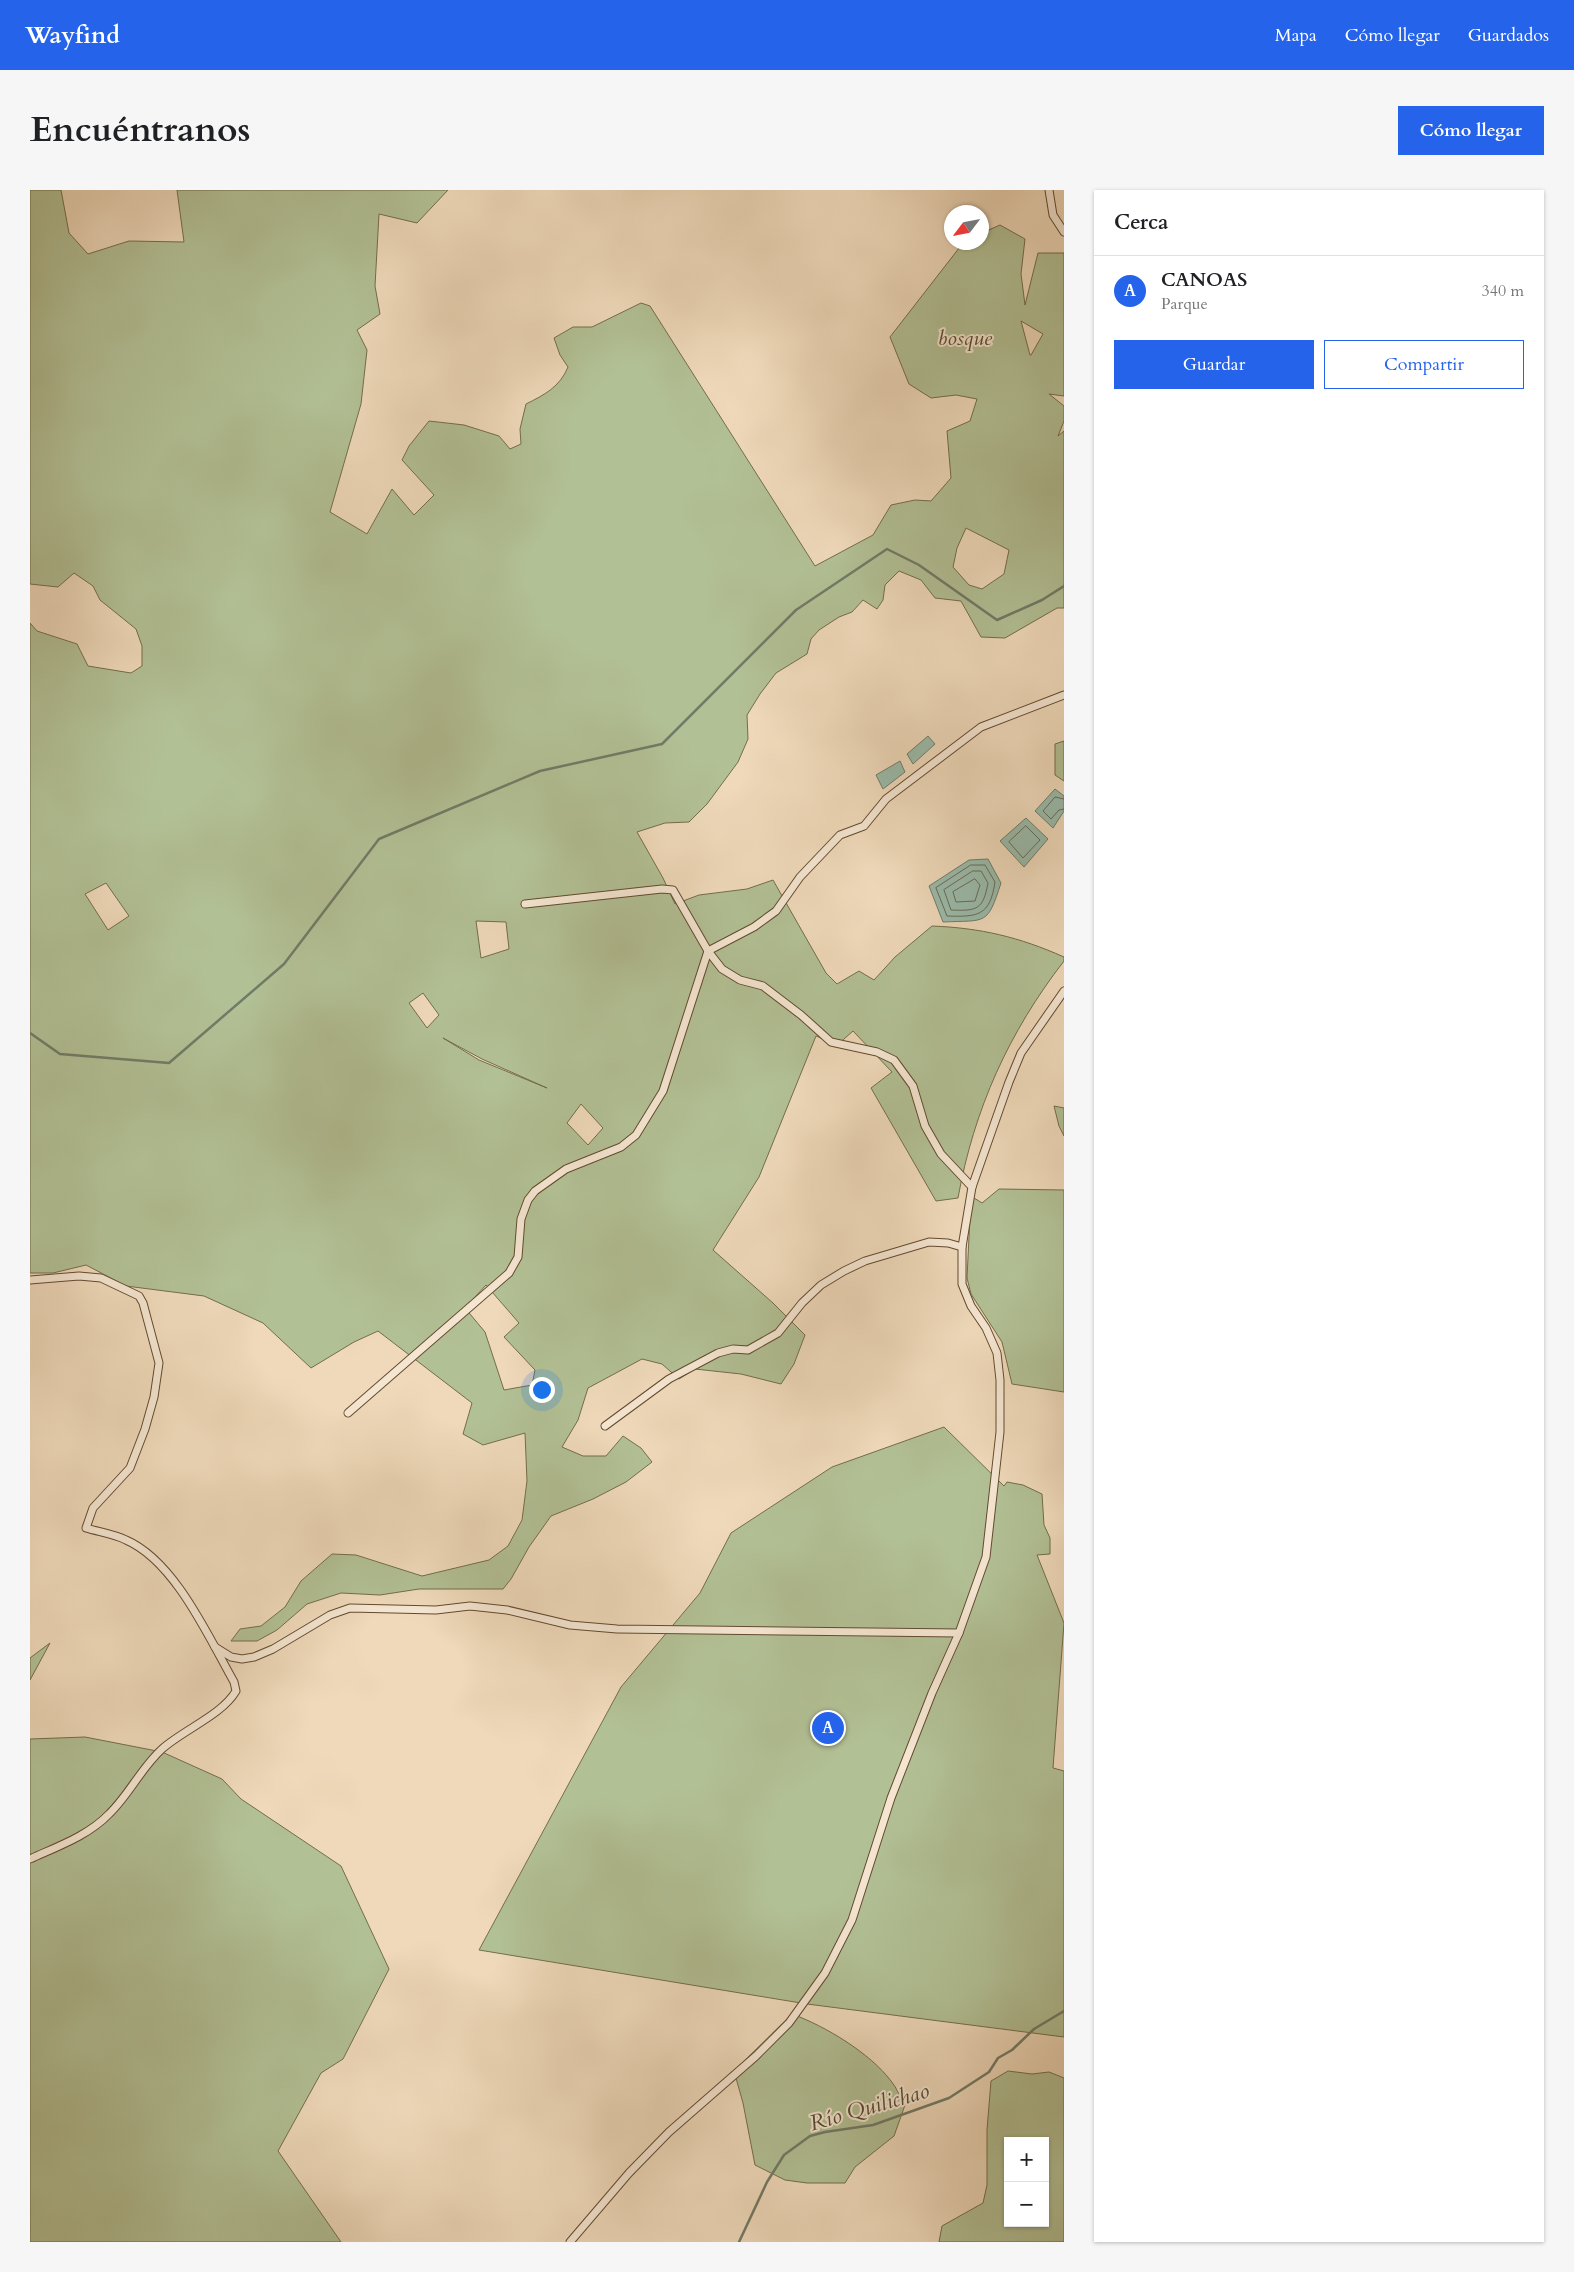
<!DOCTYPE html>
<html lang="es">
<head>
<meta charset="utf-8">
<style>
	body { margin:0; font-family:Cardo,serif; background:#f6f6f6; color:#202124 }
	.controls { position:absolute; right:15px; bottom:15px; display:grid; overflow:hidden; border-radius:0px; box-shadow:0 1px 4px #0004 }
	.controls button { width:45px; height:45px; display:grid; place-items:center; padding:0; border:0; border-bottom:1px solid #e0e0e0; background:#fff; color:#202124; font:25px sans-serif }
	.compass { position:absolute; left:914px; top:15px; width:45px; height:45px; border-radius:50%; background:#fff; box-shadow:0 1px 4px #0004; rotate:238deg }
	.you { position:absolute; left:511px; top:1199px; width:18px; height:18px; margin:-12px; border:4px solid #fff; border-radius:50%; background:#1a73e8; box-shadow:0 0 0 8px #1a73e833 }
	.badge { display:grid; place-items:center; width:32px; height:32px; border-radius:50%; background:#2563eb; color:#fff; font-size:16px; font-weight:700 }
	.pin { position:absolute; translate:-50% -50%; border:2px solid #fff; box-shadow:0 1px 5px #0006 }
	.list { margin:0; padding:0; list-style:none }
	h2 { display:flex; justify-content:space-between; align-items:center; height:65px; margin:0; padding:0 20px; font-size:21px }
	h2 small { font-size:16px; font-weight:400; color:#757577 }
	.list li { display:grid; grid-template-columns:32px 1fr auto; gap:15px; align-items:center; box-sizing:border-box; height:70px; padding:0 20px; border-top:1px solid #e0e0e0 }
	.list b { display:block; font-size:19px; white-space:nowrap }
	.list p { margin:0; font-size:16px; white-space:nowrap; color:#757577 }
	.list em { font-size:16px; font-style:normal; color:#757577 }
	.actions { display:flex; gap:10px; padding:15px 20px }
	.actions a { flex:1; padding:11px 0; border:1px solid #2563eb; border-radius:0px; text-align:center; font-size:18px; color:#2563eb }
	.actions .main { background:#2563eb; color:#fff }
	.map { position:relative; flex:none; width:1034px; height:2052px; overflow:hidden; border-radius:0px }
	header { display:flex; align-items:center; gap:30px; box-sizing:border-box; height:70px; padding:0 25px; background:#2563eb; color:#fff }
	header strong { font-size:24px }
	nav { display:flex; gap:28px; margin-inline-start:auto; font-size:18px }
	.intro { display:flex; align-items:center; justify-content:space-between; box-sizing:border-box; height:120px; padding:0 30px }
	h1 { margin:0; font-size:35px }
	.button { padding:12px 22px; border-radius:0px; background:#2563eb; color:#fff; font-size:18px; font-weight:700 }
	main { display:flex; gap:30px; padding:0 30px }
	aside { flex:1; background:#fff; border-radius:0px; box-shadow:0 1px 4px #0004 }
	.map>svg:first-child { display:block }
</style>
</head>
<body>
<header>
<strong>Wayfind</strong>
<nav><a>Mapa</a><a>Cómo llegar</a><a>Guardados</a></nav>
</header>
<div class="intro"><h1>Encuéntranos</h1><a class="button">Cómo llegar</a></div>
<main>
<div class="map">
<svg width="1034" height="2052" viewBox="0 0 1034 2052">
	<rect width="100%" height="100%" fill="#efd9ba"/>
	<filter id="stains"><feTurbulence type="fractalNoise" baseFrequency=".004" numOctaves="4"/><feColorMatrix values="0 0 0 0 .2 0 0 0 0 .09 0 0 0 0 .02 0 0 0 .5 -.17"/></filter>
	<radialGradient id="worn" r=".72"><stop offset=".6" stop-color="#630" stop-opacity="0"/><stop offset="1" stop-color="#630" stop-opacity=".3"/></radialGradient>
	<g fill="#b2c095" stroke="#736d4a" fill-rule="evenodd">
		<path d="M 0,0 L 31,0 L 39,43 L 58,64 L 99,51 L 154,52 L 147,0 L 418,0 L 387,33 L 349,24 L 345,96 L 350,124 L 327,140 L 337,160 L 331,214 L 300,322 L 337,344 L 362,299 L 384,325 L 404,305 L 372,270 L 379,256 L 399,231 L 434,235 L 469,246 L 480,259 L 491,254 L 490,239 L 496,214 C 514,205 530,197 538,177 L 530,165 L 524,148 L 543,137 L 562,137 L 611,113 L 620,116 L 785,376 L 843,345 L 861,315 L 885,310 L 901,311 L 921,288 L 917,241 L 940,231 L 947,209 L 926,205 L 901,208 L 879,194 L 860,147 L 933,53 L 952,52 L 952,43 L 970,35 L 995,49 L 991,84 L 995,115 L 1008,63 L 1034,63 L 1034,206 L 1019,204 L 1034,216 L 1034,231 L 1028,246 L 1034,241 L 1034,418 L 1027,418 L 975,448 L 951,447 L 931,411 L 905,408 L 891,390 L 869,381 L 855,395 L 853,410 L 847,419 L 833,410 L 822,422 L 809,427 L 789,440 L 781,449 L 777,464 L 746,483 L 730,504 L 717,525 L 718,549 L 708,572 L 677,614 L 659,632 L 635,633 L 607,642 L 633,688 L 645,714 L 669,705 L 717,699 L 743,690 L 796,783 L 807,794 L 829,781 L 844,790 L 865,767 L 902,736 C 951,738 989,747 1034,767 L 1034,771 C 979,842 944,919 928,1008 L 906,1011 L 841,898 L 862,882 L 823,841 L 805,857 L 801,852 L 786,846 L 729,987 L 683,1060 L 743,1113 L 775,1145 L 764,1174 L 751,1194 L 711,1184 L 665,1179 L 649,1189 L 632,1174 L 612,1169 L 558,1198 L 548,1230 L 532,1257 L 553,1266 L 576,1266 L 593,1246 L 611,1258 L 622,1272 L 596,1292 L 563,1309 L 521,1326 L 499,1357 L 481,1389 L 473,1399 L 389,1399 L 350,1405 L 311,1403 L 277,1414 L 247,1440 L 227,1451 L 201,1451 L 210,1439 L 231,1436 L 255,1417 L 271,1391 L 302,1364 L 326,1365 L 392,1386 L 459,1370 L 478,1356 L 492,1330 L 497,1291 L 495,1243 L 453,1255 L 433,1244 L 442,1213 L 348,1141 L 324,1152 L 281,1178 L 233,1133 L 174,1106 L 96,1096 L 56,1075 L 23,1083 L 0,1083 L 0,433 L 7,441 L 47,454 L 58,476 L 101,483 L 112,476 L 112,456 L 106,439 L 70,410 L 63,396 L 44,383 L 28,397 L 0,394 ZM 991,131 L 1013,144 L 1001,165 L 1000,165 ZM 936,338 L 979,360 L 974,384 L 952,399 L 939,395 L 923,377 L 927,358 ZM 76,693 L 99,726 L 78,740 L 55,704 ZM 446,731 L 476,732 L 479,759 L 451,768 ZM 393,803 L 409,825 L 397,838 L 379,813 ZM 413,848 L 452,869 L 517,898 L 449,870 ZM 551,914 L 573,938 L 558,955 L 537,933 ZM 456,1095 L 489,1133 L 474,1147 L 505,1180 L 502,1195 L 474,1200 L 455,1142 L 435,1118 Z"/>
		<polygon points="1034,551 1034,591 1025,585 1025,554"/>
		<polygon points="1024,916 1034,918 1034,946 1029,936"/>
		<polygon points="969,999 1034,1000 1034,1202 982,1194 972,1152 941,1104 937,1088 941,1006 952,1013"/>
		<polygon points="914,1237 974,1296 977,1292 993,1295 1012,1304 1014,1335 1020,1348 1020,1364 1007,1365 1034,1433 1023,1578 1034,1581 1034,1847 777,1814 449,1760 591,1497 670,1403 701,1343 802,1277"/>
		<polygon points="20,1453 0,1490 0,1468"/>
		<polygon points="55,1547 132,1562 192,1589 211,1609 311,1676 359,1779 313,1869 291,1883 248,1961 311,2052 0,2052 0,1549"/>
		<path d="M 762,1824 C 795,1836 840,1863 861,1891 C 867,1898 870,1907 875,1915 L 864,1946 L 825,1977 L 815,1993 L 777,1993 L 755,1990 L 725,1975 L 713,1913 L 704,1881 Z"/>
		<path d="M 978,1881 L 1002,1884 L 1019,1882 L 1034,1888 L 1034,2052 L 909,2052 L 912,2036 L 953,2013 L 957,1995 L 957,1940 L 961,1891 ZM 978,1951 L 1015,1951 L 1015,2033 L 978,2033 Z"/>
	</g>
	<g fill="#9abbab" stroke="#717b67">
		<polygon points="898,546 905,554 883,574 877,564"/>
		<polygon points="870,571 875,582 853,599 846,585"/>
		<polygon points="1025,599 1034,606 1034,621 1023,638 1005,621"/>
		<polygon points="996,628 1018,649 994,677 970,651"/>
		<path d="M 958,669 L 971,693 C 957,736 957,730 913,732 L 899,696 L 939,670 Z"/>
	</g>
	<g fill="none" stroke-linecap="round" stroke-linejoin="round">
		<g stroke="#676a56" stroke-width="1">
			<polyline points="1034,609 1025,607 1013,621 1021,629 1029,620 1034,619"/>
			<polygon points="996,636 1010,650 993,668 979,652"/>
			<path d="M 941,675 L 955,675 L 965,692 C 960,726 948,727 917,726 L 906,698 Z"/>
			<path d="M 943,681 L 951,681 L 958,693 C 953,720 947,721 921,720 L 914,700 Z"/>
			<polygon points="945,689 950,695 945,711 926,712 923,702"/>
		</g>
		<g stroke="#717b67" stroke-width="2.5">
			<polyline points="0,843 30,864 139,873 254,774 349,649 510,581 632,554 766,420 857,359 889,375 967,430 1012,410 1034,396"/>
			<polyline points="709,2052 737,1992 754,1965 780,1946 795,1942 843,1935 919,1908 959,1882 968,1868 982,1860 1004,1839 1034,1821"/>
		</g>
		<defs>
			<g id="minor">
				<polyline points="1019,0 1023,25 1034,42"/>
				<polyline points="495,714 632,699 643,700 678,761 692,779 710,790 733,796 771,825 801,852 847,862 864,870 883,896 895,936 911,964 942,997"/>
				<path d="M 0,1090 L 49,1086 L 71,1088 L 109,1106 L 113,1113 L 129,1173 L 124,1207 L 115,1239 L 100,1278 L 63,1318 L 56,1338 C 69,1342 84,1344 96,1350 C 145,1371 179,1448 204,1492 L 206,1501 C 192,1525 153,1540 132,1559 C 111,1578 99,1605 79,1624 C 58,1646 26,1657 0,1669"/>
				<polyline points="318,1223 479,1083 488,1067 491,1029 498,1010 505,1001 536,979 591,957 606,945 633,901 678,761 724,737 746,721 770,687 810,645 834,636 856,609 951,537 1034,505"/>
				<polyline points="575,1236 639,1189 688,1163 703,1159 718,1160 748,1143 772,1113 791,1095 814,1081 835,1071 899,1052 918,1053 932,1057"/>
				<polyline points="185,1457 201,1467 212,1469 224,1467 243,1459 300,1425 320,1418 406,1420 440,1416 477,1420 540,1435 587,1439 929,1443"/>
				<polyline points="540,2052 599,1983 639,1942 726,1866 759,1833 795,1783 822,1730 861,1608 902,1503 929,1443 956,1367 970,1242 970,1190 967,1163 956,1138 941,1116 932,1094 932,1057 942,997 979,892 991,863 1034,801"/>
			</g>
		</defs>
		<use href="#minor" stroke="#634a2e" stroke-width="9"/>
		<use href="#minor" stroke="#f5e6d2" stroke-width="7"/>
	</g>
	<g text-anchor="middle" stroke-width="4" stroke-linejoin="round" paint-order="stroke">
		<g font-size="21" font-style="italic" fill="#5a4c2d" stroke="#f5e6d2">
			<text x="935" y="155">bosque</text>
		</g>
		<g font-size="22" font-style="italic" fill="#534a33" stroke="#f5e6d2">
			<text transform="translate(839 1916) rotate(-16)" y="8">Río Quilichao</text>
		</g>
	</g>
	<rect width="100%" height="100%" filter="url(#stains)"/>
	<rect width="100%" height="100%" fill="url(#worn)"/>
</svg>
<div class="controls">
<button>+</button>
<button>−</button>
</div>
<svg class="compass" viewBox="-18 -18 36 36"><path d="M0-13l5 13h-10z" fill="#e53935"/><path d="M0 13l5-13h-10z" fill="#757577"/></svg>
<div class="you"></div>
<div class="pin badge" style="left:798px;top:1538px">A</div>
</div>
<aside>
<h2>Cerca<small></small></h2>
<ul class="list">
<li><span class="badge">A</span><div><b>CANOAS</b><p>Parque</p></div><em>340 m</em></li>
</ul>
<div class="actions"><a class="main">Guardar</a><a>Compartir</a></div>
</aside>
</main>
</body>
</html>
